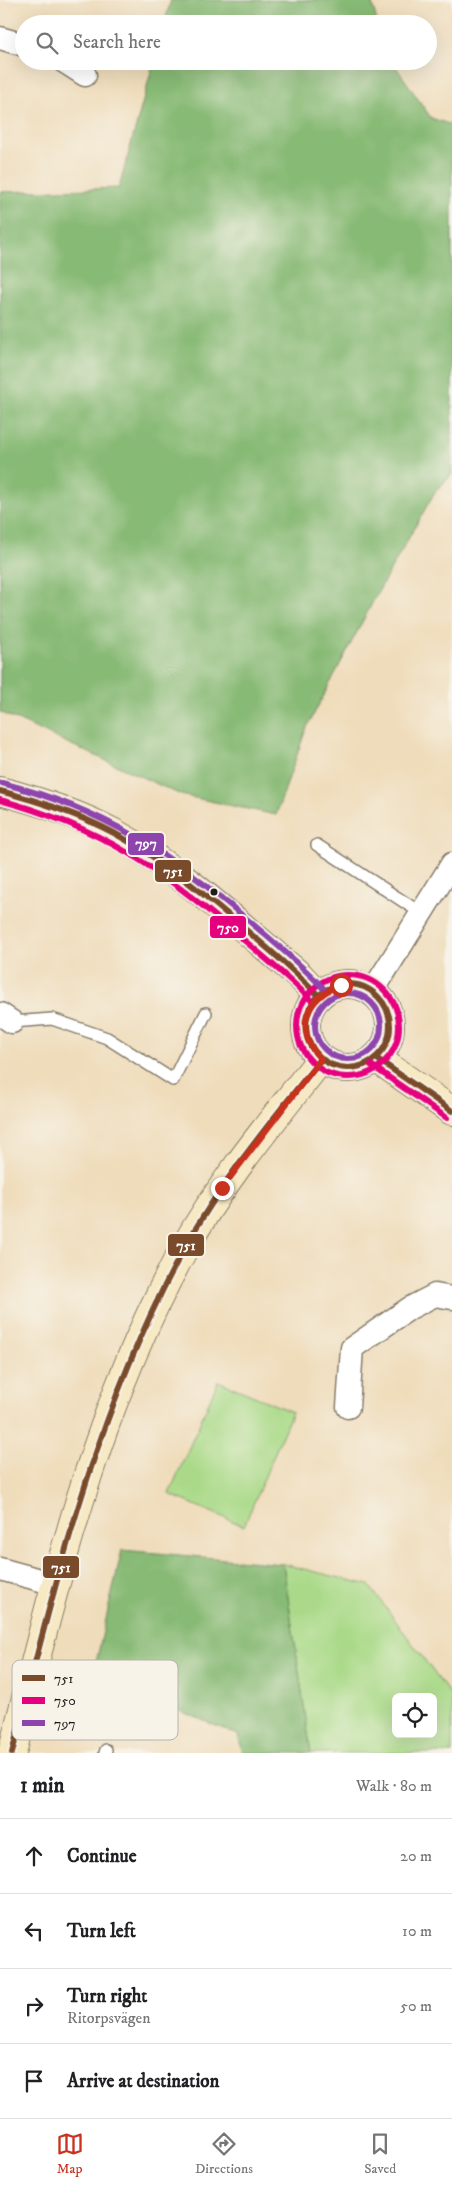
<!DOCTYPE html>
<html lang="en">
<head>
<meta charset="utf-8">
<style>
	body { margin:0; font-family:"IM FELL DW Pica",serif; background:#f2f2f2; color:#202124 }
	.controls { position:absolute; right:15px; bottom:15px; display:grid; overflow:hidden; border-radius:8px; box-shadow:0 5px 20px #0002 }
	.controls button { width:45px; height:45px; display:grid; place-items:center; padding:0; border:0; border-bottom:1px solid #e0e0e0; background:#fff; color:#202124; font:25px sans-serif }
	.stop { position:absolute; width:15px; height:15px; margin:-11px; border:4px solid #c8321e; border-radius:50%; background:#fff }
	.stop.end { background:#c8321e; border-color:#fff; box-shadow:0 1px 5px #0008 }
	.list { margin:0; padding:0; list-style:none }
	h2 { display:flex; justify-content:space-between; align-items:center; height:65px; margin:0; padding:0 20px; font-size:21px }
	h2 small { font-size:16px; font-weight:400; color:#757577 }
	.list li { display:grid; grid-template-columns:32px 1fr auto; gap:15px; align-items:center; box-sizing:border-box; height:75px; padding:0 20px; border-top:1px solid #e0e0e0 }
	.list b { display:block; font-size:19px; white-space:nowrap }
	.list p { margin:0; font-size:16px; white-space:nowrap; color:#757577 }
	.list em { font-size:16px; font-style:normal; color:#757577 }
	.icon { flex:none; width:28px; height:28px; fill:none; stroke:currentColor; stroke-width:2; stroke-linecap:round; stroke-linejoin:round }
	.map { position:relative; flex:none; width:452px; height:1753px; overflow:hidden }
	.search { position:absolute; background:#fff; box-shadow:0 5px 20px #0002; left:15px; right:15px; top:15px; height:55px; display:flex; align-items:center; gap:12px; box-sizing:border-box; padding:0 18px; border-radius:28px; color:#757577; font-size:19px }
	.sheet { height:365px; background:#fff }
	nav { display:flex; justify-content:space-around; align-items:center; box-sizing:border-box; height:70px; border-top:1px solid #e0e0e0; background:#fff; font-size:14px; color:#757577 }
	nav a { display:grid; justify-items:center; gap:2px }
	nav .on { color:#c8321e }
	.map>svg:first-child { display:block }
</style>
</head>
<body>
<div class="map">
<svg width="452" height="1753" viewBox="0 0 452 1753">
	<rect width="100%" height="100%" fill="#f7f3e8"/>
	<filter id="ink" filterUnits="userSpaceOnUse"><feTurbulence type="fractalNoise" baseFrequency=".02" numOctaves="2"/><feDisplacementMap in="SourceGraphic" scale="10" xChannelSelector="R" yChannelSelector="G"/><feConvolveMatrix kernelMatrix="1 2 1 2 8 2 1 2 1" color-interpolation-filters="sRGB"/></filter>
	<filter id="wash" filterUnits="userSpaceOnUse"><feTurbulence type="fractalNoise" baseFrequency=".0096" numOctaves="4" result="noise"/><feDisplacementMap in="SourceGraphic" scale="20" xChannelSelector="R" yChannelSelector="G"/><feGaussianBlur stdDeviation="1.12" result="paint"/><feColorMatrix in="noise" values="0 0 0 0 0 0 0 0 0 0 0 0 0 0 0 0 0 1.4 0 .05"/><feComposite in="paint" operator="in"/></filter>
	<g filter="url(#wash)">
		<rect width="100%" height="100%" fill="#efdcba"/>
		<g fill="#aada89" stroke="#637b52" fill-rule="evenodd">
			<polygon points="218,1381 292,1412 244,1526 169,1494"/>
			<path d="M 283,1564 L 369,1585 L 452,1697 L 452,1753 L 311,1753 ZM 396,1697 L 433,1697 L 433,1734 L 396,1734 Z"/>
		</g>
		<g fill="#87ba75" stroke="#526b48">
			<polygon points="171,0 371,0 378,24 164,24"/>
			<polygon points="154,61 392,61 431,118 452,125 452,475 436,490 378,592 306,729 276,815 181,795 0,712 0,192 119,188"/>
			<polygon points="122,1550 283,1564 311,1753 243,1753 238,1735 93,1675"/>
		</g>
	</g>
	<g filter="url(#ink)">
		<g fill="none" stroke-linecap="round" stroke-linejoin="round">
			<defs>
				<g id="lane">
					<polyline points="317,845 421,913"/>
					<polyline points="12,1022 52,1019 107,1038 173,1080 206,1013"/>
					<polyline points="105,1753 106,1750"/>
				</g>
				<g id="street">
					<polyline points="0,38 24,45"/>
					<polyline points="63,61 85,75"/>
					<polyline points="372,992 452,864"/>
					<polyline points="0,1014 12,1022"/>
					<polyline points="348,1407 352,1348 410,1308 435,1295 452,1298"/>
					<polyline points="0,1569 55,1584"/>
				</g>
				<g id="secondary">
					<path d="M 0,791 C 39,801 78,814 114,833 C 182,870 241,927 300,976 L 319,996"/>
					<circle cx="348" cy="1026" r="42"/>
					<polyline points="376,1058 452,1111"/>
					<path d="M 12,1753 C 56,1580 97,1403 185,1247 C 223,1179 273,1120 321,1059"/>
				</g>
			</defs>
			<use href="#lane" stroke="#867c6b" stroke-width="14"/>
			<use href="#street" stroke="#867c6b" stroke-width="25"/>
			<use href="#secondary" stroke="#867c6b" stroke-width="30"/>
			<use href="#lane" stroke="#fff" stroke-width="11"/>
			<use href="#street" stroke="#fff" stroke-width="22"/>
			<use href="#secondary" stroke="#f7e9c3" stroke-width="28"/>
			<defs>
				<g id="bus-1">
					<path d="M 0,791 C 39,801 78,814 114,833 C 162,859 204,894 246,930 C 271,951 296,972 319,996"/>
					<circle cx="348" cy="1026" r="42"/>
					<polyline points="376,1058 452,1111"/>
					<path d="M 12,1753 C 56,1580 98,1404 185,1247 C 223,1179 273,1119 321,1059"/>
				</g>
				<g id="bus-2">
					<path d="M 0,800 C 101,827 161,869 239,936 C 264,957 290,978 313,1002"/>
					<circle cx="348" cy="1026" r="51"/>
					<polyline points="371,1065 447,1118"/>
				</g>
				<g id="bus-3">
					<path d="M 2,783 C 106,810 168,852 249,921 C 275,943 302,965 325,990"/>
					<circle cx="348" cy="1026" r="33"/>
				</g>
			</defs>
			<use href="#bus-1" stroke="#f7f3e8" stroke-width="10"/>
			<use href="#bus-2" stroke="#f7f3e8" stroke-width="10"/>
			<use href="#bus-3" stroke="#f7f3e8" stroke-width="10"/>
			<use href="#bus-1" stroke="#7a4b2a" stroke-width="6"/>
			<use href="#bus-2" stroke="#e5007d" stroke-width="6"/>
			<use href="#bus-3" stroke="#8e44ad" stroke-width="6"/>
		</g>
	</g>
	<g fill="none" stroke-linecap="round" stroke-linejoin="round" filter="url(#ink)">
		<path stroke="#c8321e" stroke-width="6" d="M 222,1188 L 321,1059 C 293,1031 305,997 341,985"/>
	</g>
	<circle fill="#1c1c1c" stroke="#f7f3e8" stroke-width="2" cx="214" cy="892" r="4.5"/>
	<rect x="12" y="1660" width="166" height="80" rx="8" fill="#f7f3e8" stroke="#b5b2ab" stroke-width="1"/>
	<rect x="22" y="1675" width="23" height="6" fill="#7a4b2a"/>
	<rect x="22" y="1697" width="23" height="7" fill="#e5007d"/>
	<rect x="22" y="1720" width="23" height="6" fill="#8e44ad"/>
	<g font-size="14" fill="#1c1c1c">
		<text x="54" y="1683">751</text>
		<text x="54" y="1705">750</text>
		<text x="54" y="1728">797</text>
	</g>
	<g stroke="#f7f3e8" stroke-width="2">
		<rect x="127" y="832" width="38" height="24" rx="5" fill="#8e44ad"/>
		<rect x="154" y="859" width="38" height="24" rx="5" fill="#7a4b2a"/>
		<rect x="209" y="915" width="38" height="24" rx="5" fill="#e5007d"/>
		<rect x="167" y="1233" width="38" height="24" rx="5" fill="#7a4b2a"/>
		<rect x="42" y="1555" width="38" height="24" rx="5" fill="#7a4b2a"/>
	</g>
	<g font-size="14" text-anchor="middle" font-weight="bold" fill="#fff">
		<text x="146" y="848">797</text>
		<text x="173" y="876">751</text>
		<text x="228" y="932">750</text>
		<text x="186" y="1250">751</text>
		<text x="61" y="1572">751</text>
	</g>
</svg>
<div class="controls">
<button><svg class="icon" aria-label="locate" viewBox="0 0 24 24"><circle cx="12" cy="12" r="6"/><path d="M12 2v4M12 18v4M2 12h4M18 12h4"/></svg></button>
</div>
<div class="stop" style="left:341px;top:985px"></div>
<div class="stop end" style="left:222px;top:1188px"></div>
<div class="search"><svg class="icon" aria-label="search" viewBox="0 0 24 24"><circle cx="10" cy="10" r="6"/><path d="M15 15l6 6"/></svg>Search here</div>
</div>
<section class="sheet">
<h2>1 min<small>Walk · 80 m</small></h2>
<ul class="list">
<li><svg class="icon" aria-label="ahead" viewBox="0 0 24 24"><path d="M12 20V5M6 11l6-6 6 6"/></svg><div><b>Continue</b></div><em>20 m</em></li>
<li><svg class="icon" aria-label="left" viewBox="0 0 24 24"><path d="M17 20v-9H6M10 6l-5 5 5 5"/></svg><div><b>Turn left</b></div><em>10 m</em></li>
<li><svg class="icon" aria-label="right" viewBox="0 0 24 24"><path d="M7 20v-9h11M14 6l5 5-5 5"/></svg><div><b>Turn right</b><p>Ritorpsvägen</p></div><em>50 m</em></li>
<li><svg class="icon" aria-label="arrive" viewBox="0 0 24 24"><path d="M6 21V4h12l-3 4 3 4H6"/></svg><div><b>Arrive at destination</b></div></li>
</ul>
</section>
<nav>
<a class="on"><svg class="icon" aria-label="map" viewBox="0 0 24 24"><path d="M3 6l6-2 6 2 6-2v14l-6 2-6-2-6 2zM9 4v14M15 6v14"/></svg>Map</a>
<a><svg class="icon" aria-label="directions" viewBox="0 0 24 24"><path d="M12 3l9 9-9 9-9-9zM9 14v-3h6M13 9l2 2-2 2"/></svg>Directions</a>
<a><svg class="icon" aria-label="saved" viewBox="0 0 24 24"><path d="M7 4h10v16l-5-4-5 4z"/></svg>Saved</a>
</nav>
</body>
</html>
